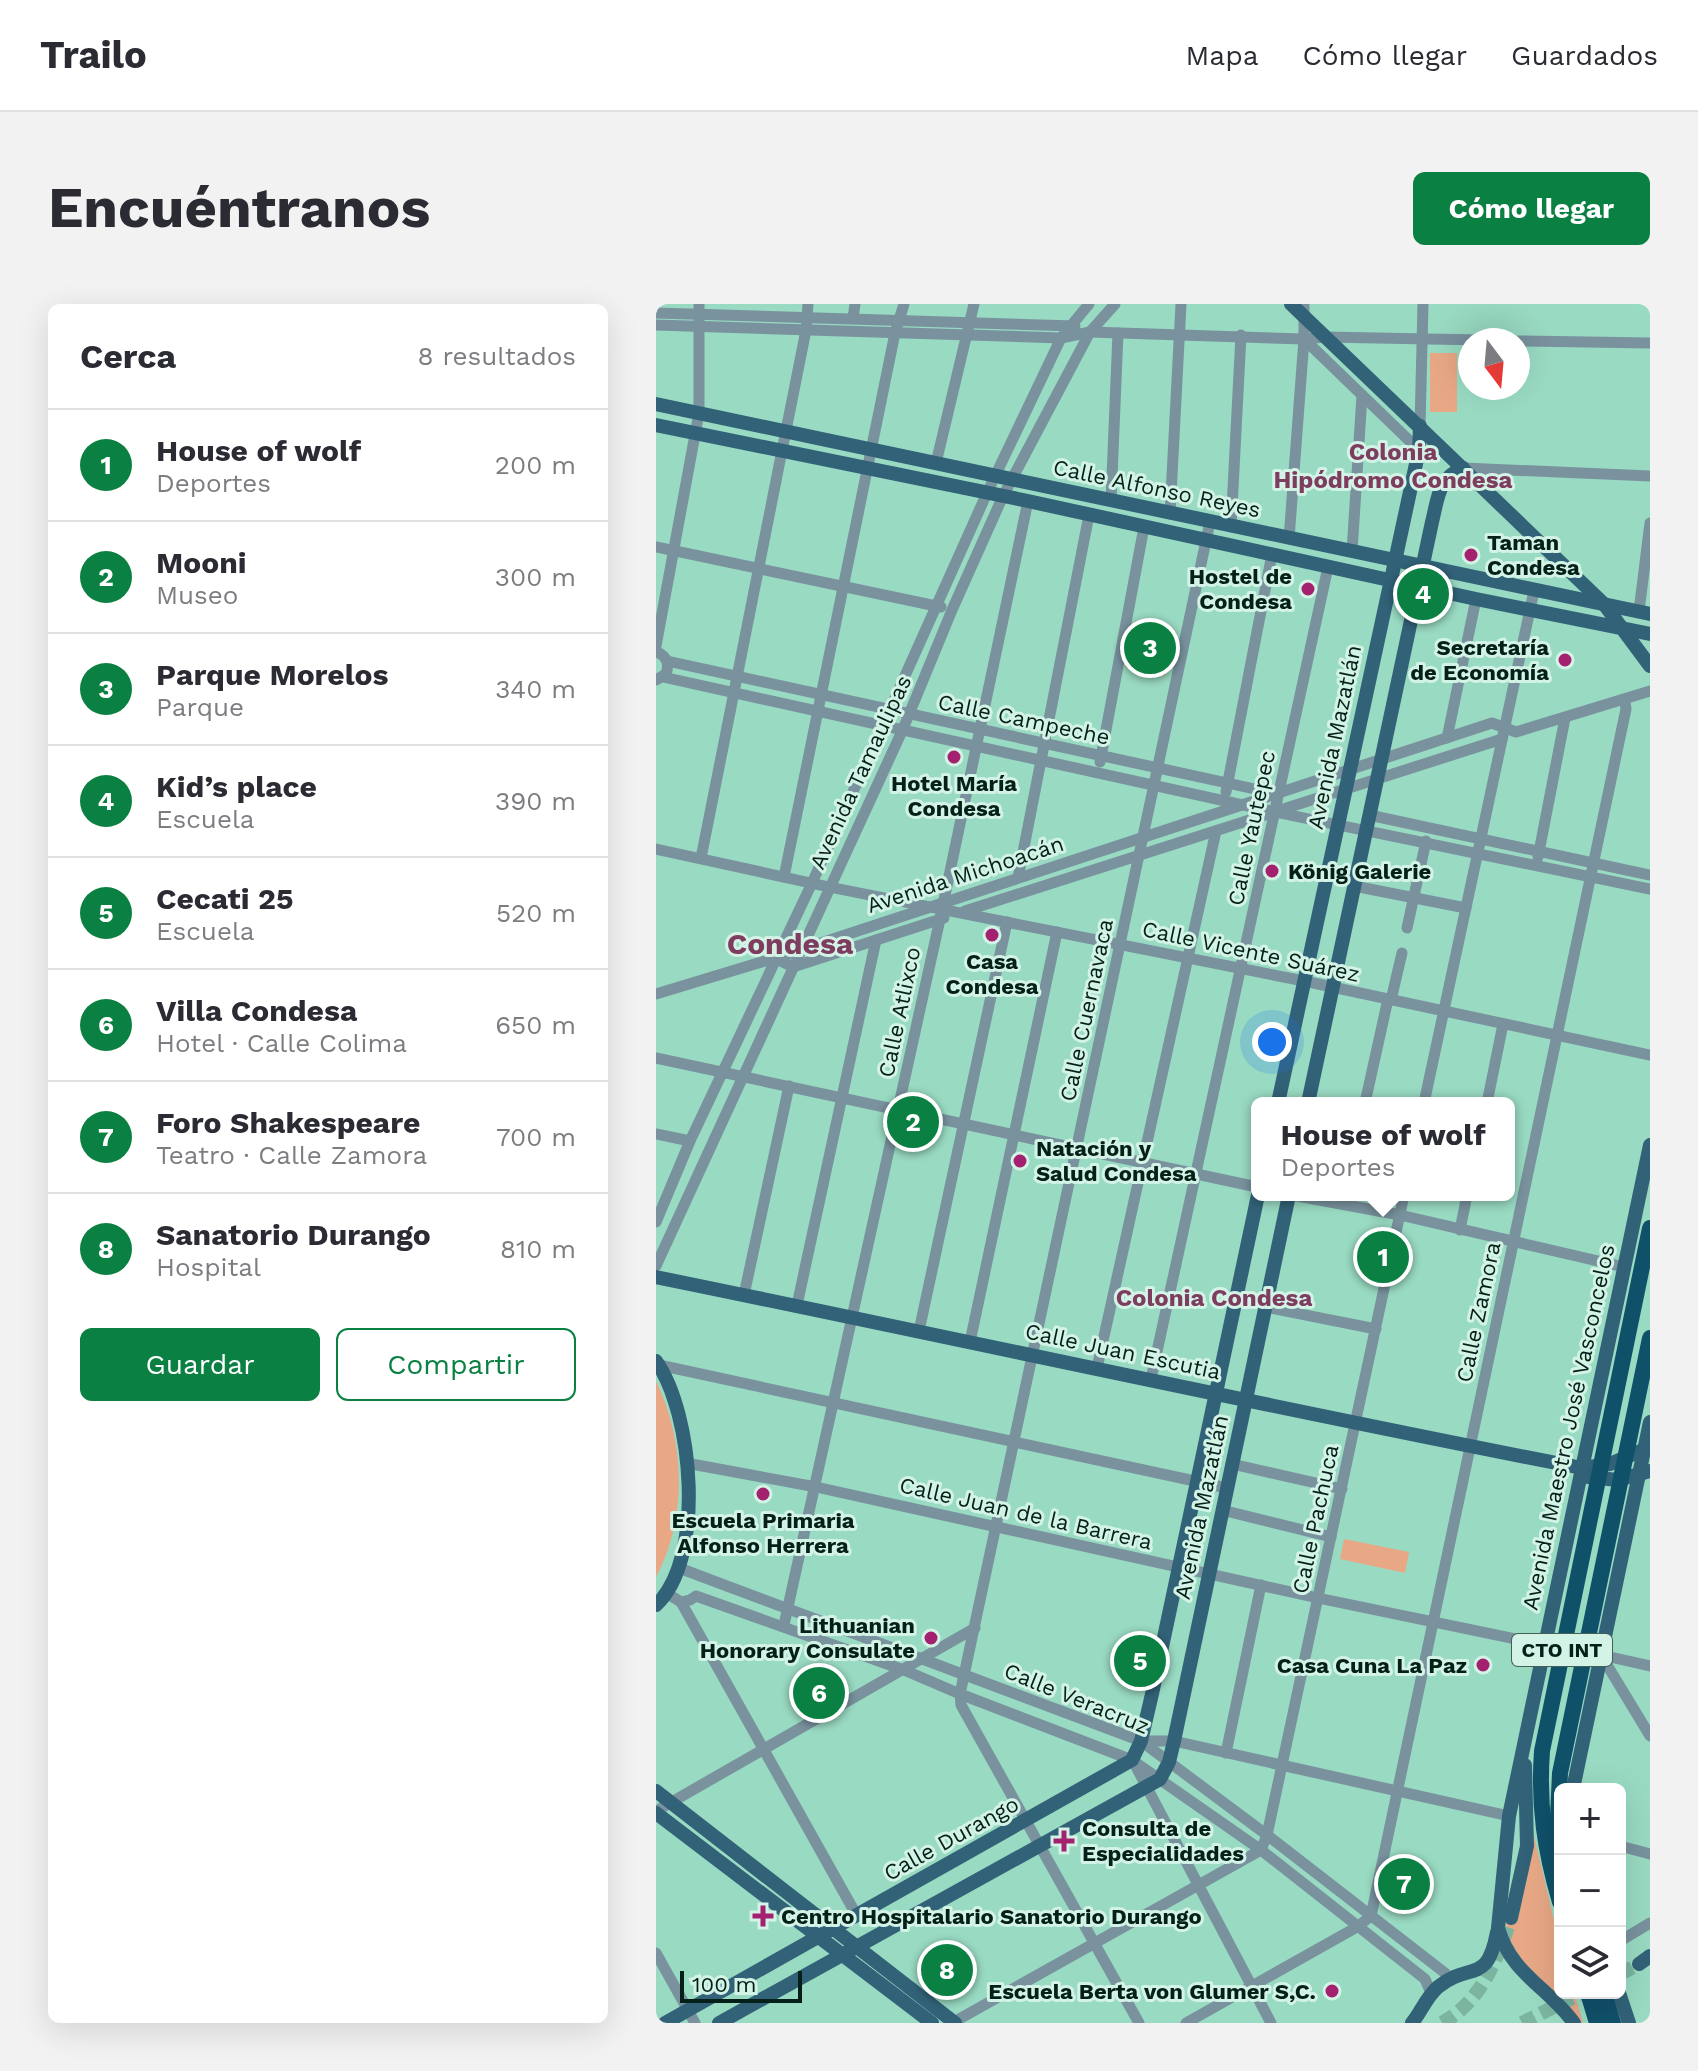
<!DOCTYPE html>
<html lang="es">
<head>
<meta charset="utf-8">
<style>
	body { margin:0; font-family:"Work Sans",sans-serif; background:#f2f2f3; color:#2b2b33 }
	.controls { position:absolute; right:24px; bottom:24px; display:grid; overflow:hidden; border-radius:12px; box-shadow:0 8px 32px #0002 }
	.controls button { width:72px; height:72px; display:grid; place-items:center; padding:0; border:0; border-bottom:2px solid #e1e1e2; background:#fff; color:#2b2b33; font:40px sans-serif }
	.compass { position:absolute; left:802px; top:24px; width:72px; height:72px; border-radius:50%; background:#fff; box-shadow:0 8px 32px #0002; rotate:164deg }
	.scale { position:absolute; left:24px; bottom:20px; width:122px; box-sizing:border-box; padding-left:8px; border:4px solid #052018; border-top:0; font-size:22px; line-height:28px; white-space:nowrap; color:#052018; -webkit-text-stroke:6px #d3f3e6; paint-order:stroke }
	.you { position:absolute; left:616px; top:738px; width:28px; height:28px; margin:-20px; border:6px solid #fff; border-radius:50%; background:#1a73e8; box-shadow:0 0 0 12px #1a73e833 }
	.badge { display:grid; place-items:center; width:52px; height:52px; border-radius:50%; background:#0b8043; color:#fff; font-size:26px; font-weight:700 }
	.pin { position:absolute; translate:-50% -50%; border:4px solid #fff; box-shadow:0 2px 8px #0006 }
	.popup { position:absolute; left:595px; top:793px; width:264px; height:104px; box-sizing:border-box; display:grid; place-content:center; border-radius:12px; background:#fff; filter:drop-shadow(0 2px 6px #0005); font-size:26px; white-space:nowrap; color:#7c7c81 }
	.popup b { font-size:30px; color:#2b2b33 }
	.popup::after { content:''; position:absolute; left:50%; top:100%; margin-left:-16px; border:16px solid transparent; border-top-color:#fff }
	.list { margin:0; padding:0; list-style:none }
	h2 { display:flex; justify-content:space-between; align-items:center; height:104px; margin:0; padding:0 32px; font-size:34px }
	h2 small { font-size:26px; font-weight:400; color:#7c7c81 }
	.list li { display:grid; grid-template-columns:52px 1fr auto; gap:24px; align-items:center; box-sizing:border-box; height:112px; padding:0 32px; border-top:2px solid #e1e1e2 }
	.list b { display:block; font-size:30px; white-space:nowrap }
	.list p { margin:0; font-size:26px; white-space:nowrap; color:#7c7c81 }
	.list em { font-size:26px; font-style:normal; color:#7c7c81 }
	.actions { display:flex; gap:16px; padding:24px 32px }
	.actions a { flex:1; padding:18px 0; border:2px solid #0b8043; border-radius:12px; text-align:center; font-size:28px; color:#0b8043 }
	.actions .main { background:#0b8043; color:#fff }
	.icon { flex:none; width:44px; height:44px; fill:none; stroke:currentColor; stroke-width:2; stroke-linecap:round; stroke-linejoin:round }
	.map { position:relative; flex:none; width:994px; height:1719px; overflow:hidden; border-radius:12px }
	header { display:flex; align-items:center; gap:48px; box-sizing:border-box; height:112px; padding:0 40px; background:#fff; border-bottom:2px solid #e1e1e2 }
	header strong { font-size:38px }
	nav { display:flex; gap:44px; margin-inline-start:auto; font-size:28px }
	.intro { display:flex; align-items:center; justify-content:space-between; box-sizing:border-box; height:192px; padding:0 48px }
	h1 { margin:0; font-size:56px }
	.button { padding:20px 36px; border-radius:12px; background:#0b8043; color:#fff; font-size:28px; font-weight:700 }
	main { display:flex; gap:48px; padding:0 48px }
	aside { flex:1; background:#fff; border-radius:12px; box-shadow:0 8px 32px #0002 }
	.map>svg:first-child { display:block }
</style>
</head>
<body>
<header>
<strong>Trailo</strong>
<nav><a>Mapa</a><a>Cómo llegar</a><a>Guardados</a></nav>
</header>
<div class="intro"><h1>Encuéntranos</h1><a class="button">Cómo llegar</a></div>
<main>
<aside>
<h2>Cerca<small>8 resultados</small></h2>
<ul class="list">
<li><span class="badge">1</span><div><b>House of wolf</b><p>Deportes</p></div><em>200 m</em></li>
<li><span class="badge">2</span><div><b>Mooni</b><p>Museo</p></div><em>300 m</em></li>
<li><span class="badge">3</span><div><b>Parque Morelos</b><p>Parque</p></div><em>340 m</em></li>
<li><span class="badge">4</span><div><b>Kid’s place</b><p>Escuela</p></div><em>390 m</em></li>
<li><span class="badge">5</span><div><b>Cecati 25</b><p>Escuela</p></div><em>520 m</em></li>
<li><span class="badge">6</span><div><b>Villa Condesa</b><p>Hotel · Calle Colima</p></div><em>650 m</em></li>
<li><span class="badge">7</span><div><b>Foro Shakespeare</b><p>Teatro · Calle Zamora</p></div><em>700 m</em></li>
<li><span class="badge">8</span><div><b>Sanatorio Durango</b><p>Hospital</p></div><em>810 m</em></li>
</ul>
<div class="actions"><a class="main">Guardar</a><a>Compartir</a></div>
</aside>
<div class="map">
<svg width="994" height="1719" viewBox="0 0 994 1719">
	<rect width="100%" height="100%" fill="#99dac2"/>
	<g fill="#e8a886">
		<rect x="774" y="49" width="27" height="59"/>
		<polygon points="479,317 519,326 509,372 469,363"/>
		<path d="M 0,1077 C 29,1137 32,1213 0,1273 Z"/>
		<polygon points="688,1235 753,1248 749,1269 684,1255"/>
		<polygon points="878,1532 904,1641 904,1689 918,1689 927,1718 925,1719 871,1664 852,1634 849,1614 872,1561"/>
	</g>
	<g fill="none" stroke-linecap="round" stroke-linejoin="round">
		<g stroke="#7bb5a0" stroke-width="14" stroke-dasharray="14 7" stroke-linecap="butt">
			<polyline points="964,1670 983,1660"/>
			<path d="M 786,1719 C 826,1697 841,1655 855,1614"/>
			<polyline points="866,1719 926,1689"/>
		</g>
		<g stroke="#79929e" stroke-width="11">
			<polyline points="0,9 419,22"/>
			<polyline points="197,14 199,0"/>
			<polyline points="0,21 405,34 434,28 648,35 669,33 826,36"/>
			<polyline points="648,35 763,146"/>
			<polyline points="862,37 994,39"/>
			<polyline points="764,122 767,0"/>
			<polyline points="280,159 318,0"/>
			<polyline points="807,164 994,172"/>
			<polyline points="455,197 462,29"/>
			<polyline points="514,210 525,0"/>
			<polyline points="575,223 585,31"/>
			<polyline points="633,235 648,35 648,0"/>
			<polyline points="0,243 285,303"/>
			<polyline points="696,248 706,91"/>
			<polyline points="983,307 994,219"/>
			<polyline points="0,342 43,109 43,0"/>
			<path d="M 0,348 C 10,351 14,359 10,370 L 0,376"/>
			<polyline points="11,357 617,489"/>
			<polyline points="7,373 619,508 994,585"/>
			<polyline points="791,434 820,295"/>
			<polyline points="444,458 488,223"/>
			<polyline points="570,488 616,250"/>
			<polyline points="713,511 994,571"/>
			<polyline points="0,545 173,583 648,677 994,751"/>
			<polyline points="882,553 909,414"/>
			<polyline points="45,554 150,26 152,0"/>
			<polyline points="128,573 239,29 248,0"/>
			<polyline points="362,574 433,211"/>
			<polyline points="698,582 810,604"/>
			<polyline points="309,607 846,435"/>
			<polyline points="751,624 770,537"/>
			<polyline points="119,654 137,663 288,614"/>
			<polyline points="0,690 119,654 836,419 860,428 994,387"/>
			<polyline points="735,696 746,649"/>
			<polyline points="0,754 601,883"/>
			<polyline points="709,799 732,695"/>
			<polyline points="768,799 878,287"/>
			<polyline points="831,799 847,720"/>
			<polyline points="0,830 34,837"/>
			<polyline points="636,891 744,911 968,963"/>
			<polyline points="0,918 34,837 156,579 331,189 405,34 433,0"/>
			<polyline points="804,926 811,891"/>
			<polyline points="0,962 247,425 296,306 347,192 434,28 459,0"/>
			<polyline points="88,991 133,782"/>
			<polyline points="141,1001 220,636"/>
			<polyline points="609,1003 720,1025"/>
			<polyline points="263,1027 351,618"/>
			<polyline points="314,1038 401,628"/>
			<polyline points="3,1061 571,1184"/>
			<polyline points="441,1064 560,527"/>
			<polyline points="495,1075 672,263"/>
			<polyline points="30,1159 160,1183 662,1294 889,1341"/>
			<polyline points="576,1160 686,1185"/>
			<polyline points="566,1206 675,1233"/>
			<polyline points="23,1264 485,1437 611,1531 789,1669 793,1675"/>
			<polyline points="12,1290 25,1298 34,1296 40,1292 248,1366 304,1390 476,1456 605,1546 769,1675 775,1689"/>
			<polyline points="25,1298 201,1612"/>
			<polyline points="128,1321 284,615 372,197"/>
			<polyline points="945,1351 994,1432"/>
			<polyline points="945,1351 994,1362"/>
			<polyline points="485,1437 518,1437 853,1512"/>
			<polyline points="570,1449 605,1281"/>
			<polyline points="477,1457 615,1719"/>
			<polyline points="0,1507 319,1324"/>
			<polyline points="964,1542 994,1550"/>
			<polyline points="964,1637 994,1619"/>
			<polyline points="0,1649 39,1719"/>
			<polyline points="296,1719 605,1546 611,1531 748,891"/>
			<polyline points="483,1719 305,1401 304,1390 554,218"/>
			<polyline points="530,1719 701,1623 715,1612 970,405 969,398 966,396"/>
		</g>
		<g stroke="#326278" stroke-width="14">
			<polyline points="635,0 948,300 994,362"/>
			<polyline points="0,100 994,310"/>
			<polyline points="0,121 372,197 820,295 994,330"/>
			<polyline points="622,799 763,146 764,122"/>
			<path d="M 652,799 L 776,218 C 782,194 782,174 807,164"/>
			<path d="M 0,973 C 309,1036 616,1104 926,1164 L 954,1160 L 994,1143"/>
			<path d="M 0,1057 C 37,1109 50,1255 0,1301"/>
			<polyline points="932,1173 962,1176 994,1167"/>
			<polyline points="917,1485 994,1118"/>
			<polyline points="0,1487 299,1719"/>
			<polyline points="0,1509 276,1719"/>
			<polyline points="855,1614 871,1542 869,1461"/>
			<polyline points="983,1660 994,1652"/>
			<polyline points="963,1689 973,1719"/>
			<polyline points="9,1719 476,1456 485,1437 496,1390 602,891"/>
			<polyline points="63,1719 504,1475 513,1458 518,1437 633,891"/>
			<path d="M 756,1719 C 765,1708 771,1692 782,1683 C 814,1657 831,1682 841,1628"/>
			<path d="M 918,1719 C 892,1683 855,1670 842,1624 L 853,1512 L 994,841"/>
		</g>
		<g stroke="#10516a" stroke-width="16">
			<polyline points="904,1534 902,1513 904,1469 994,1034"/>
			<path d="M 904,1598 C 889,1547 882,1501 886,1447 L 994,924"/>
			<polyline points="932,1689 941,1719"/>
			<polyline points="948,1689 957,1719"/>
		</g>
	</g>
	<g fill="#a42170" stroke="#d3f3e6" stroke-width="3">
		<circle cx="815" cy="251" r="8"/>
		<circle cx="652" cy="285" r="8"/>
		<circle cx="909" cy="356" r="8"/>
		<circle cx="298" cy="453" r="8"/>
		<circle cx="616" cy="567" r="8"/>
		<circle cx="336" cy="631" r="8"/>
		<circle cx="364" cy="857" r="8"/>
		<circle cx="107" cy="1190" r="8"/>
		<circle cx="275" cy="1334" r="8"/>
		<circle cx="827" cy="1361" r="8"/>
		<path d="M404 1525h8v8h8v8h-8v8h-8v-8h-8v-8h8z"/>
		<path d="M103 1600h8v8h8v8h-8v8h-8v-8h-8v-8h8z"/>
		<circle cx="676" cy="1687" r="8"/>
	</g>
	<g text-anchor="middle" stroke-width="6" stroke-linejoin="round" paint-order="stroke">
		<rect fill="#d3f3e6" stroke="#435f56" stroke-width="2" x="856" y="1330" width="100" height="32" rx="6"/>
		<g font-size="20" font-weight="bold" fill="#052018">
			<text x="906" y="1353">CTO INT</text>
		</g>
		<g font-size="22" fill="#052018" stroke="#d3f3e6">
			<text transform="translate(501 184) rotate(12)" y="8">Calle Alfonso Reyes</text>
			<text transform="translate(368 415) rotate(12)" y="8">Calle Campeche</text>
			<text transform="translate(678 433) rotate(-78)" y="8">Avenida Mazatlán</text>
			<text transform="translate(204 468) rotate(-65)" y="8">Avenida Tamaulipas</text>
			<text transform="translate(595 524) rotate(-78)" y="8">Calle Yautepec</text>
			<text transform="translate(309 570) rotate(-18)" y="8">Avenida Michoacán</text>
			<text transform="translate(595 647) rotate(12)" y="8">Calle Vicente Suárez</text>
			<text transform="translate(430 706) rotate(-78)" y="8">Calle Cuernavaca</text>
			<text transform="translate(243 708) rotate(-78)" y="8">Calle Atlixco</text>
			<text transform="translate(822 1008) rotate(-78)" y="8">Calle Zamora</text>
			<text transform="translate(467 1047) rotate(12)" y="8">Calle Juan Escutia</text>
			<text transform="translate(912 1123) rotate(-78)" y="8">Avenida Maestro José Vasconcelos</text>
			<text transform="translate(545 1203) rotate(-78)" y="8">Avenida Mazatlán</text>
			<text transform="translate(370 1209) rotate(13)" y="8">Calle Juan de la Barrera</text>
			<text transform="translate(659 1215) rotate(-78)" y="8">Calle Pachuca</text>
			<text transform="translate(421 1394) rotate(22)" y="8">Calle Veracruz</text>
			<text transform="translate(295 1534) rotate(-29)" y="8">Calle Durango</text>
		</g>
		<g font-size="22" font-weight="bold" fill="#052018" stroke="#d3f3e6" text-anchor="start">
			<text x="831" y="246">Taman<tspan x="831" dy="25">Condesa</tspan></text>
			<text x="636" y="280" text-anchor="end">Hostel de<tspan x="636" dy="25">Condesa</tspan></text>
			<text x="893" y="351" text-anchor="end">Secretaría<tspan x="893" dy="25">de Economía</tspan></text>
			<text x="298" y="487" text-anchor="middle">Hotel María<tspan x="298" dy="25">Condesa</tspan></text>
			<text x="632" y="575">König Galerie</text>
			<text x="336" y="665" text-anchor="middle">Casa<tspan x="336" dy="25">Condesa</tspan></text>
			<text x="380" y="852">Natación y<tspan x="380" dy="25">Salud Condesa</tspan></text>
			<text x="107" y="1224" text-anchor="middle">Escuela Primaria<tspan x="107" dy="25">Alfonso Herrera</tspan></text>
			<text x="259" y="1329" text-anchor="end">Lithuanian<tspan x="259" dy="25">Honorary Consulate</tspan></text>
			<text x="811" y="1369" text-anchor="end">Casa Cuna La Paz</text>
			<text x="426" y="1532">Consulta de<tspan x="426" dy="25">Especialidades</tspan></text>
			<text x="125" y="1620">Centro Hospitalario Sanatorio Durango</text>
			<text x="660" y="1695" text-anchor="end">Escuela Berta von Glumer S,C.</text>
		</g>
		<g font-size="24" font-weight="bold" fill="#7e3c5e" stroke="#d3f3e6">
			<text x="737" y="156">Colonia<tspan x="737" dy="28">Hipódromo Condesa</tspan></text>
			<text x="558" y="1002">Colonia Condesa</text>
		</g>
		<g font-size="30" font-weight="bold" fill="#7e3c5e" stroke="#d3f3e6">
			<text x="134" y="650">Condesa</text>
		</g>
	</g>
</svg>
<div class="controls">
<button>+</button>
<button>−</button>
<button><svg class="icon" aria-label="layers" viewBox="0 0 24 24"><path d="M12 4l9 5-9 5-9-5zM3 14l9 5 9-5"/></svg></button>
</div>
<svg class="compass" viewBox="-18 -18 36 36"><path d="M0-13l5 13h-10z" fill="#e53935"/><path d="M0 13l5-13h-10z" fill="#7c7c81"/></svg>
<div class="scale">100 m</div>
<div class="you"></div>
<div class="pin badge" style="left:727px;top:953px">1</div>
<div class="popup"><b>House of wolf</b>Deportes</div>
<div class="pin badge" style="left:257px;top:818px">2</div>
<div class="pin badge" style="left:494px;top:344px">3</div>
<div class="pin badge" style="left:767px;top:290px">4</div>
<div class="pin badge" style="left:484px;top:1357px">5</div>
<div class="pin badge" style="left:163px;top:1389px">6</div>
<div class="pin badge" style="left:748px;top:1580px">7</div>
<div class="pin badge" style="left:291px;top:1666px">8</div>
</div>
</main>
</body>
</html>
